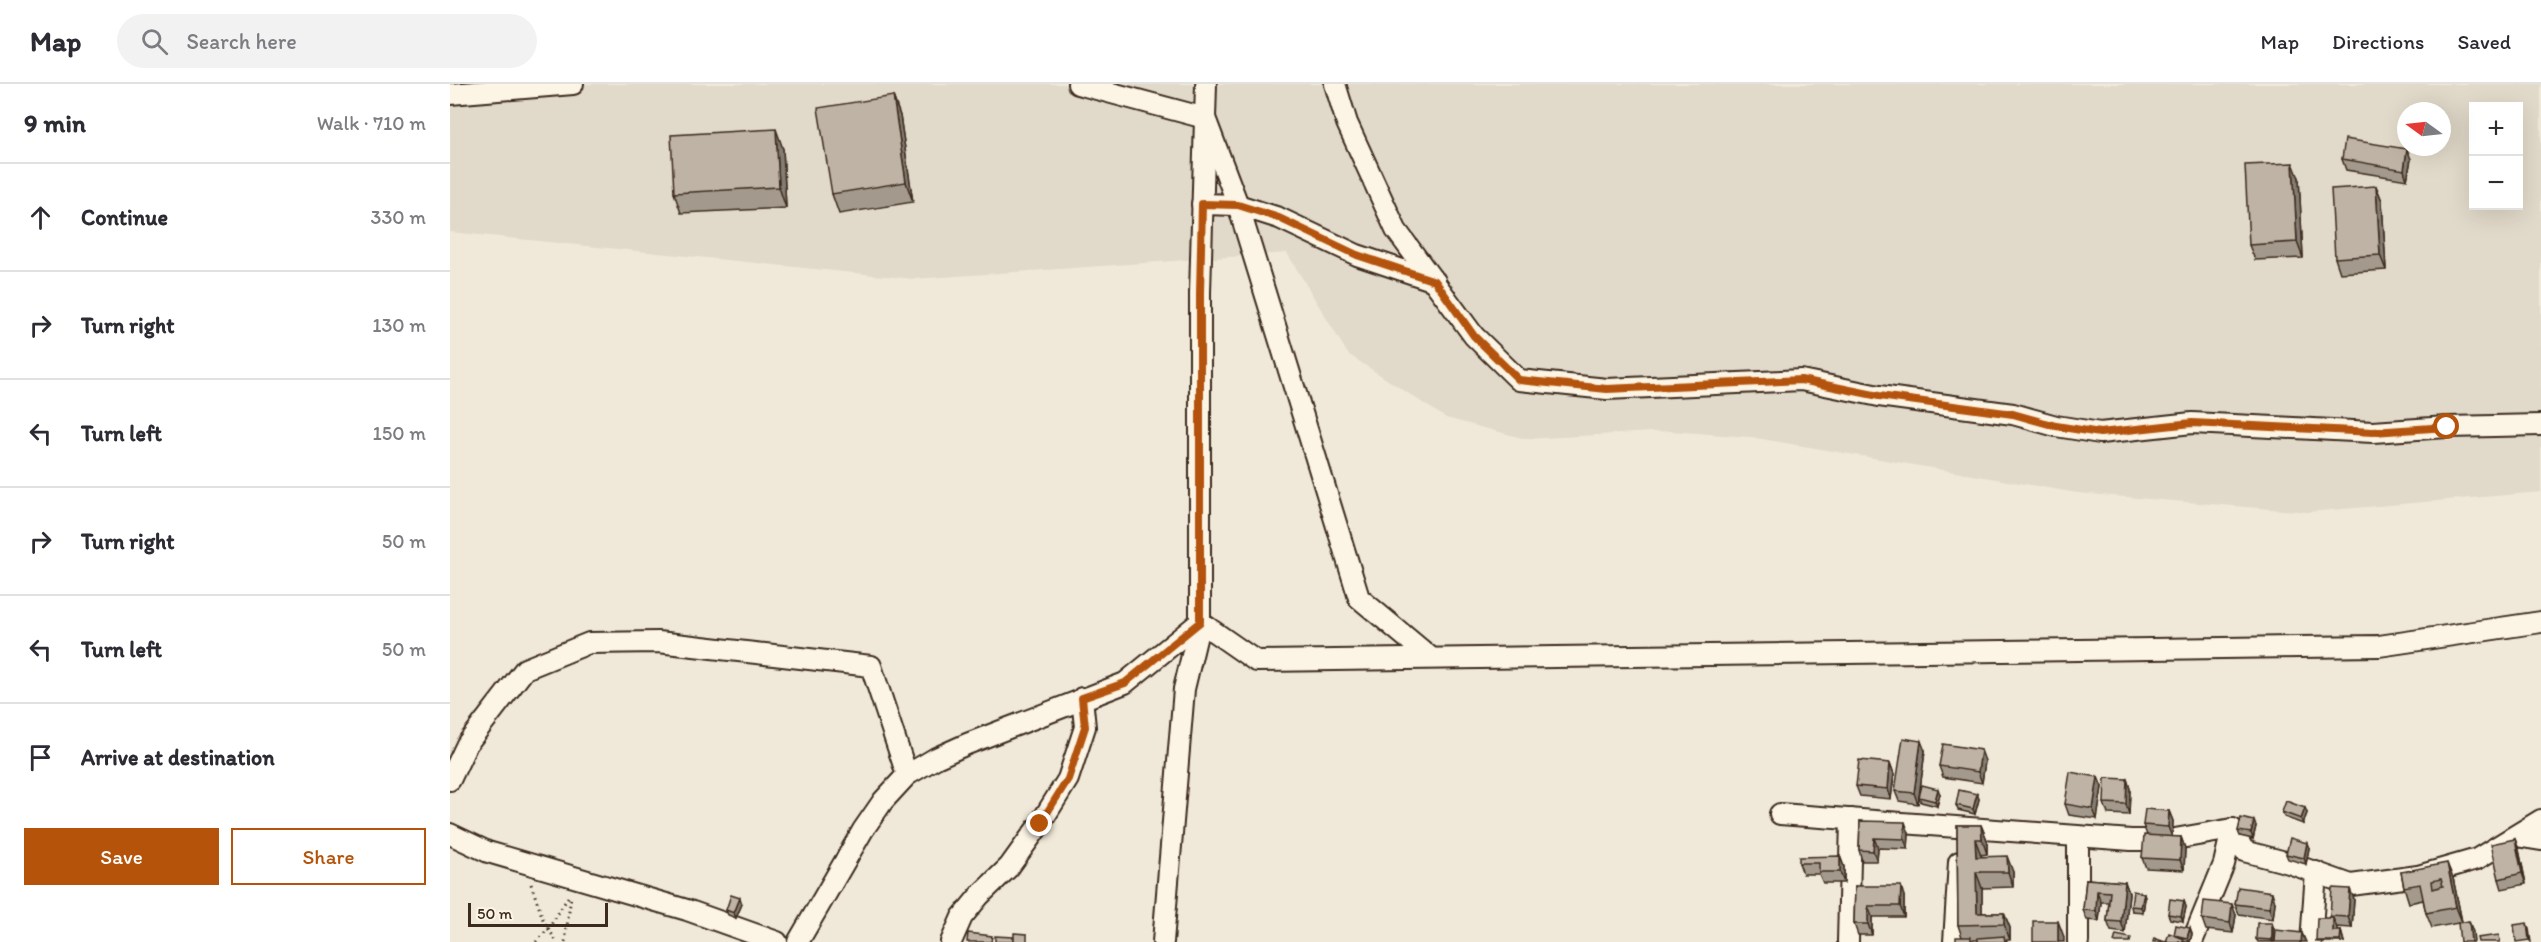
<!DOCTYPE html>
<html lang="en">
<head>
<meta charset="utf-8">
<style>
	body { margin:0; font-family:Itim,sans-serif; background:#f2f2f3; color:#2b2b33 }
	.controls { position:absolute; right:18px; top:18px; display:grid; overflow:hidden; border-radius:0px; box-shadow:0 6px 24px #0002 }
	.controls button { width:54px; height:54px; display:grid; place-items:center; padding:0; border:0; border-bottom:2px solid #e1e1e2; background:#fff; color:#2b2b33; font:30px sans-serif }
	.compass { position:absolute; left:1947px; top:18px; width:54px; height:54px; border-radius:50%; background:#fff; box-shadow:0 6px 24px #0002; rotate:285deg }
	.scale { position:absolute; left:18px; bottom:15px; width:140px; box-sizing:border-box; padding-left:6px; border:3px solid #3b2a1e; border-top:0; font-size:16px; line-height:21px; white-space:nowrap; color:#3b2a1e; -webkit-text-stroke:4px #fcf5e5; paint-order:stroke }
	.stop { position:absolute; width:18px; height:18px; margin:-14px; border:4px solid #b45309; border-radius:50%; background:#fff }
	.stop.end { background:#b45309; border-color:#fff; box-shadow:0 2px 6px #0008 }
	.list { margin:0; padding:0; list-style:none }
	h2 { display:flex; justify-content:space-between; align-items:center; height:78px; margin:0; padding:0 24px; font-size:26px }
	h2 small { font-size:20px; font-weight:400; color:#7c7c81 }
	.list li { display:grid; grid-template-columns:39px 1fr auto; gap:18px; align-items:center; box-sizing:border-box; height:108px; padding:0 24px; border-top:2px solid #e1e1e2 }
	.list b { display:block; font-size:22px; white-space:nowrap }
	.list em { font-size:20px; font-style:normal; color:#7c7c81 }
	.actions { display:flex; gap:12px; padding:18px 24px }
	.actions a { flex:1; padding:14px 0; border:2px solid #b45309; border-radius:0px; text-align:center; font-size:21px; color:#b45309 }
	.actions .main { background:#b45309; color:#fff }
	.icon { flex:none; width:33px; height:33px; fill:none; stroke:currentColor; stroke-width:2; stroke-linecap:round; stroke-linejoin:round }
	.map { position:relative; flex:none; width:2091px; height:858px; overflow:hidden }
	header { display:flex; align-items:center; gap:36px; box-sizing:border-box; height:84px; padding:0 30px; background:#fff; border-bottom:2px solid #e1e1e2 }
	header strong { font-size:28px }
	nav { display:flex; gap:33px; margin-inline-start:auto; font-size:21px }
	.search { width:420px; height:54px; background:#f2f2f3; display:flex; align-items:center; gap:15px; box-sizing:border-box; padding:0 21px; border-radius:33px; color:#7c7c81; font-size:22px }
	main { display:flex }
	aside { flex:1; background:#fff }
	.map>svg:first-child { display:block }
</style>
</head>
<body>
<header>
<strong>Map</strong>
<div class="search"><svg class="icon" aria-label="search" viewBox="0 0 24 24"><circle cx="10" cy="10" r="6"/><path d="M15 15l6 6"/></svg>Search here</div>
<nav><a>Map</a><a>Directions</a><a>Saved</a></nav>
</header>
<main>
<aside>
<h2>9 min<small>Walk · 710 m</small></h2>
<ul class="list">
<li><svg class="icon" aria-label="ahead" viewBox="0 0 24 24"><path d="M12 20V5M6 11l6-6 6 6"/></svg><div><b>Continue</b></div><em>330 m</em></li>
<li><svg class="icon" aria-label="right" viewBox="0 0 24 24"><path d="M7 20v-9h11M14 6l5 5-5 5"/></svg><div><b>Turn right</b></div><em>130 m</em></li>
<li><svg class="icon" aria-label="left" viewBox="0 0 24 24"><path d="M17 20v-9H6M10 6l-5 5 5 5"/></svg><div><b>Turn left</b></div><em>150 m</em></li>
<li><svg class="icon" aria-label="right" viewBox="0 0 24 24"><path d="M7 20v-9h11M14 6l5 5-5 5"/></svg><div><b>Turn right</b></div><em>50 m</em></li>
<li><svg class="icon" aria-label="left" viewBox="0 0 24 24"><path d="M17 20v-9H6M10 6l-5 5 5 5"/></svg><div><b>Turn left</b></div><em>50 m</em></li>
<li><svg class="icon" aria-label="arrive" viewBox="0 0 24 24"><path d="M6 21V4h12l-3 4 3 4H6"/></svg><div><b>Arrive at destination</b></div></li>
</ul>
<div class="actions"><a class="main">Save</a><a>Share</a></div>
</aside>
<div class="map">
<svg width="2091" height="858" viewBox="0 0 2091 858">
	<rect width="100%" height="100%" fill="#f0e9d9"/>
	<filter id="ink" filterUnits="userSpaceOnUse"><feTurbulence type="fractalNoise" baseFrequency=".0167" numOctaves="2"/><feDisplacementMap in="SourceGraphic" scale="12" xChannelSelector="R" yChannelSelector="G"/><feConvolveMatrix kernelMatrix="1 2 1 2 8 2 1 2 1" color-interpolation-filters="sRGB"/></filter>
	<g filter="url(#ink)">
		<path fill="#e1d9c9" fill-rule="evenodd" d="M 0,0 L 2091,0 L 2091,408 L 1858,428 L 1627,409 L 1300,353 L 1220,347 L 1076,355 L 996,334 L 898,270 L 837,169 L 464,195 L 0,148 ZM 2024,22 L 2068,22 L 2068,122 L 2024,122 ZM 1956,27 L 1992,27 L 1992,63 L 1956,63 Z"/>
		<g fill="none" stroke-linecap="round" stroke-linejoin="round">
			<defs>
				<g id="minor">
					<polyline points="628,0 755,34 788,121 909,514 981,574"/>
					<polyline points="756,0 750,209 750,538 806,577 1929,562 2091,538"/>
					<polyline points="885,0 897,39 946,146 1024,252 1069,296 1157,305 1351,296 1429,312 1563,330 1606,342 1650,349 1742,339 1923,348 1997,343 2091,341"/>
					<polyline points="0,10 123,0"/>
					<polyline points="752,120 788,121 829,134 907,171 985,197"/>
					<polyline points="0,696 17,660 75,585 139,559 208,558 421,582 457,691"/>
					<polyline points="1330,730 1681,756 1719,756 1782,745"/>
					<polyline points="1782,745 1794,767 1839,779 1901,801 1968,792 2027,775 2091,736"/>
					<polyline points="0,750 38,768 237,826 327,858"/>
					<polyline points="2066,752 2091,756"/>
					<polyline points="348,858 413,746 433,717 457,691 486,674 517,660 675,599 750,538"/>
					<polyline points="501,858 512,833 530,811 559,783 590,740 618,695 635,643 632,614"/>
					<polyline points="713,858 734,605 750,538"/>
					<polyline points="1398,858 1401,735"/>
					<polyline points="1504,858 1509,778"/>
					<polyline points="1628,858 1628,753"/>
					<polyline points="1742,858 1774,780 1782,745"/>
					<polyline points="1861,858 1866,788"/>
				</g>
			</defs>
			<use href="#minor" stroke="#3b2a1e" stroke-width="24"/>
			<g stroke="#3b2a1e" stroke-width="3" stroke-dasharray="1.5 4.5" stroke-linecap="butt">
				<polyline points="81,800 94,838 107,858"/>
				<polyline points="86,858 99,844 120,810"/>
				<polyline points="115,858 121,812"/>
			</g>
			<use href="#minor" stroke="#fcf5e5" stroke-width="20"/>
		</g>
		<g fill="#a39a8d" stroke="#3b2a1e" stroke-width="1.5">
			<polygon points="443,12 450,32 463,118 389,130 382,110"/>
			<polygon points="333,65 336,124 231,129 224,109"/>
			<polygon points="1892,75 1961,75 1957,96 1896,86"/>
			<polygon points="1849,94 1853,174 1805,176 1799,161"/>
			<polygon points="1926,102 1932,117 1936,186 1890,189 1885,174"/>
			<polygon points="1475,667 1468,720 1449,717 1445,707"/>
			<polygon points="1535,677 1532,699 1493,693 1489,682"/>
			<polygon points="1440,679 1444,690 1441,715 1410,712 1406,702"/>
			<polygon points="1677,695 1680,705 1679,731 1658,730 1654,719"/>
			<polygon points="1652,703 1647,735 1619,731 1615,720"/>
			<polygon points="1490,710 1487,722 1471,718 1469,713"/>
			<polygon points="1527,710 1529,715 1525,730 1508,726 1506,721"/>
			<polygon points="1855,724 1857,729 1853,740 1834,733 1832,728"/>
			<polygon points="1719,727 1723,737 1722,753 1731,753 1735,764 1734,786 1696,784 1692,774 1697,751 1693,741"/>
			<polygon points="1410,737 1459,749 1458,765 1428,764 1427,777 1412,777 1409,766"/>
			<polygon points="1507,741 1531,741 1537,756 1537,770 1531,771 1531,773 1563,788 1563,803 1532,804 1532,829 1554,829 1560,844 1560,856 1556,856 1557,858 1528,856 1522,856 1523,858 1506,858 1512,853 1508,841"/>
			<polygon points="1806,742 1803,755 1790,752 1788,747"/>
			<polygon points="2065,755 2069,766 2076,800 2052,805 2049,795"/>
			<polygon points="1859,764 1856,780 1838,775 1836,770"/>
			<polygon points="1390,772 1394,783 1394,799 1373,799 1369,790 1353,790 1349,779"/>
			<polygon points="1951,788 2003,794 2012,838 2023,848 2008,839 1982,844 1976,829 1973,816 1959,819 1954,803"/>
			<polygon points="1636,795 1675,798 1679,809 1675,849 1661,847 1657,837 1659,818 1651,818 1649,837 1637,836 1633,826"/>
			<polygon points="1405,802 1454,812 1454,833 1422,833 1422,851 1408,851 1404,840"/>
			<polygon points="1694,809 1695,814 1693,828 1682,827 1681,822"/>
			<polygon points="1904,815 1902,844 1886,843 1887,847 1891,847 1894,858 1867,858 1866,857 1880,834 1880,832"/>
			<polygon points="1734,817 1736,823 1733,837 1720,835 1718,830"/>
			<polygon points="1825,818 1823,835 1789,830 1785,820"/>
			<polygon points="292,820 286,834 278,831 276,826"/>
			<polygon points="1786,831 1783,849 1756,846 1752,835"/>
			<polygon points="1824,845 1824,858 1808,858 1806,855"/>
			<polygon points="1742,850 1740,858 1716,858 1724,851"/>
		</g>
		<g fill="#857d73" stroke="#3b2a1e" stroke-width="1.5">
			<polygon points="443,12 450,32 463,118 456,98"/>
			<polygon points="326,45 333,65 336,124 329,103"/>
			<polygon points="1957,65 1961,75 1957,96 1954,86"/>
			<polygon points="1843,79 1849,94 1853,174 1847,158"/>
			<polygon points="1926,102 1932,117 1936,186 1930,171"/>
			<polygon points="1471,657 1475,667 1468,720 1464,709"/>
			<polygon points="1531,666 1535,677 1532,699 1528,688"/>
			<polygon points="1440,679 1444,690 1441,715 1438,705"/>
			<polygon points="1648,693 1652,703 1647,735 1643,725"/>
			<polygon points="1677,695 1680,705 1679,731 1676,720"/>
			<polygon points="1488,705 1490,710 1487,722 1485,717"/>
			<polygon points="1527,710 1529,715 1525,730 1523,725"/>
			<polygon points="1855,724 1857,729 1853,740 1851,735"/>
			<polygon points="1719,727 1723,737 1722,753 1718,743"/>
			<polygon points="1804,737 1806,742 1803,755 1801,749"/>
			<polygon points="1455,738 1459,749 1458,765 1454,755"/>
			<polygon points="1531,741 1537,756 1537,770 1532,755"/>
			<polygon points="1731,753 1735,764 1734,786 1730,776"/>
			<polygon points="1424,754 1428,764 1427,777 1423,767"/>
			<polygon points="1525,755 1531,771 1531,789 1526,773"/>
			<polygon points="2065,755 2069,766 2076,800 2072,789"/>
			<polygon points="1857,759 1859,764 1856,780 1854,774"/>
			<polygon points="1390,772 1394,783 1394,799 1390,788"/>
			<polygon points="1557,772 1563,788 1563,803 1558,788"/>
			<polygon points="1997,779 2003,794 2012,838 2006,823"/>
			<polygon points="1526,788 1532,804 1532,841 1527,829"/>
			<polygon points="1675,798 1679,809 1675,849 1671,838"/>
			<polygon points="1451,802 1454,812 1454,833 1450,822"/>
			<polygon points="1900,805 1904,815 1902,844 1898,833"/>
			<polygon points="1647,807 1651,818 1649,837 1646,827"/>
			<polygon points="1822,808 1825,818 1823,835 1819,824"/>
			<polygon points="1694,809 1695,814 1693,828 1691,823"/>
			<polygon points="290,814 292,820 286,834 284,829"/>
			<polygon points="1734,817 1736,823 1733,837 1731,832"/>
			<polygon points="1782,820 1786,831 1783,849 1780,839"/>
			<polygon points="1418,822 1422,833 1422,851 1418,840"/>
			<polygon points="1554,829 1560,844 1560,856 1554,840"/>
			<polygon points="1883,834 1887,844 1886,857 1883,847"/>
			<polygon points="1608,837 1614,853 1614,858 1608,858"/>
			<polygon points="2019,837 2023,848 2024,858 2021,858"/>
			<polygon points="1822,839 1824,845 1824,858 1822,858"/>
			<polygon points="2077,839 2079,845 2081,858 2079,856"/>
			<polygon points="1740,844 1742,850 1740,858 1739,858 1737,854"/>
			<polygon points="1891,847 1894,858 1891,858 1890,857"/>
			<polygon points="1852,849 1856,858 1851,858"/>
		</g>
		<g fill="#beb3a4" stroke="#3b2a1e" stroke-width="1.5" fill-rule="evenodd">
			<polygon points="443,12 456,98 382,110 368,24"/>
			<polygon points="326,45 329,103 224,109 221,51"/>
			<polygon points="1895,55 1957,65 1954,86 1892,75"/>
			<polygon points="1843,79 1847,158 1799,161 1795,81"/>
			<polygon points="1926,102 1930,171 1885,174 1881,105"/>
			<polygon points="1453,654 1471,657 1464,709 1445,707"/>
			<polygon points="1493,660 1531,666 1528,688 1489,682"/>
			<polygon points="1409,676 1440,679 1438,705 1406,702"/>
			<polygon points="1620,688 1648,693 1643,725 1615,720"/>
			<polygon points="1655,694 1677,695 1676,720 1654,719"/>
			<polygon points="1472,701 1488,705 1485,717 1469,713"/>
			<polygon points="1509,706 1527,710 1523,725 1506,721"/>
			<polygon points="1836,717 1855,724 1851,735 1832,728"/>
			<polygon points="1695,725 1719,727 1718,743 1693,741"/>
			<polygon points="1791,734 1804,737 1801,749 1788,747"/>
			<polygon points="1410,737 1455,738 1454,755 1424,754 1423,767 1409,766"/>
			<polygon points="1507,741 1531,741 1532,755 1525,755 1526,773 1557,772 1558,788 1526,788 1527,829 1554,829 1554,840 1508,841"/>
			<polygon points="1694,751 1731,753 1730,776 1692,774"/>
			<polygon points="1840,754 1857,759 1854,774 1836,770"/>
			<polygon points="2065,755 2072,789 2049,795 2041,760"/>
			<polygon points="1390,772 1390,788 1369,788 1369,779 1349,779 1349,773"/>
			<path d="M 1997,779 L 2006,823 L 1976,829 L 1970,800 L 1954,803 L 1951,788 ZM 1991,795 L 1993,802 L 1983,805 L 1982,797 Z"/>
			<polygon points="1636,795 1675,798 1671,838 1657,837 1660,808 1647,807 1646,827 1633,826"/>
			<polygon points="1405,802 1451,802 1450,822 1418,822 1418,840 1404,840"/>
			<polygon points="1788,803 1822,808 1819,824 1785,820"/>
			<polygon points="1882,804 1900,805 1898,833 1880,832"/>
			<polygon points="1683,807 1694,809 1691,823 1681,822"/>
			<polygon points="281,811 290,814 284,829 276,826"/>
			<polygon points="1720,815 1734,817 1731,832 1718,830"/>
			<polygon points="1754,817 1782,820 1780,839 1752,835"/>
			<polygon points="1867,834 1883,834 1883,847 1891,847 1890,857 1866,857"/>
			<rect x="1583" y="837" width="25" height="21"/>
			<polygon points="2019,837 2021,858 2010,858 2008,839"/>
			<polygon points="1807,839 1822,839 1822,856 1806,855"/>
			<polygon points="2077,839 2079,856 2066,858 2064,841"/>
			<polygon points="1726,841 1740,844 1737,854 1724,851"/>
			<polygon points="1826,846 1852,849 1851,858 1825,858"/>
			<polygon points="518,849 542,852 541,858 517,858"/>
			<polygon points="564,849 577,850 577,858 564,858"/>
			<polygon points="1719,849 1734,855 1733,858 1716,858"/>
			<polygon points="1666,851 1681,854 1680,858 1664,858"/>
			<polygon points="2049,851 2050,858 2028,858 2027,854"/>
			<polygon points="545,852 563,853 563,858 545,858"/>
			<polygon points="1554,852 1555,858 1528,858 1528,854"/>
			<rect x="1506" y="853" width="15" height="5"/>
			<polygon points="1704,854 1715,858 1703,858"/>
		</g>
	</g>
	<g fill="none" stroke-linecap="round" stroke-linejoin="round" filter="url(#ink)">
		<polyline stroke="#b45309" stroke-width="8" points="590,740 618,695 635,643 632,614 675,599 750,538 750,209 752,120 788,121 829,134 907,171 985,197 1024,252 1069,296 1157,305 1351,296 1429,312 1563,330 1606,342 1650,349 1742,339 1923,348 1997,343"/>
	</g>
</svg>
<div class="controls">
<button>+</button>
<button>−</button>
</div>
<svg class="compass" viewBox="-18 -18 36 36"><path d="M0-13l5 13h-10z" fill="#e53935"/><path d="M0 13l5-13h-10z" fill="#7c7c81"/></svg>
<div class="scale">50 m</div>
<div class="stop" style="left:1997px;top:343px"></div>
<div class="stop end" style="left:590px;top:740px"></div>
</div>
</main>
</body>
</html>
